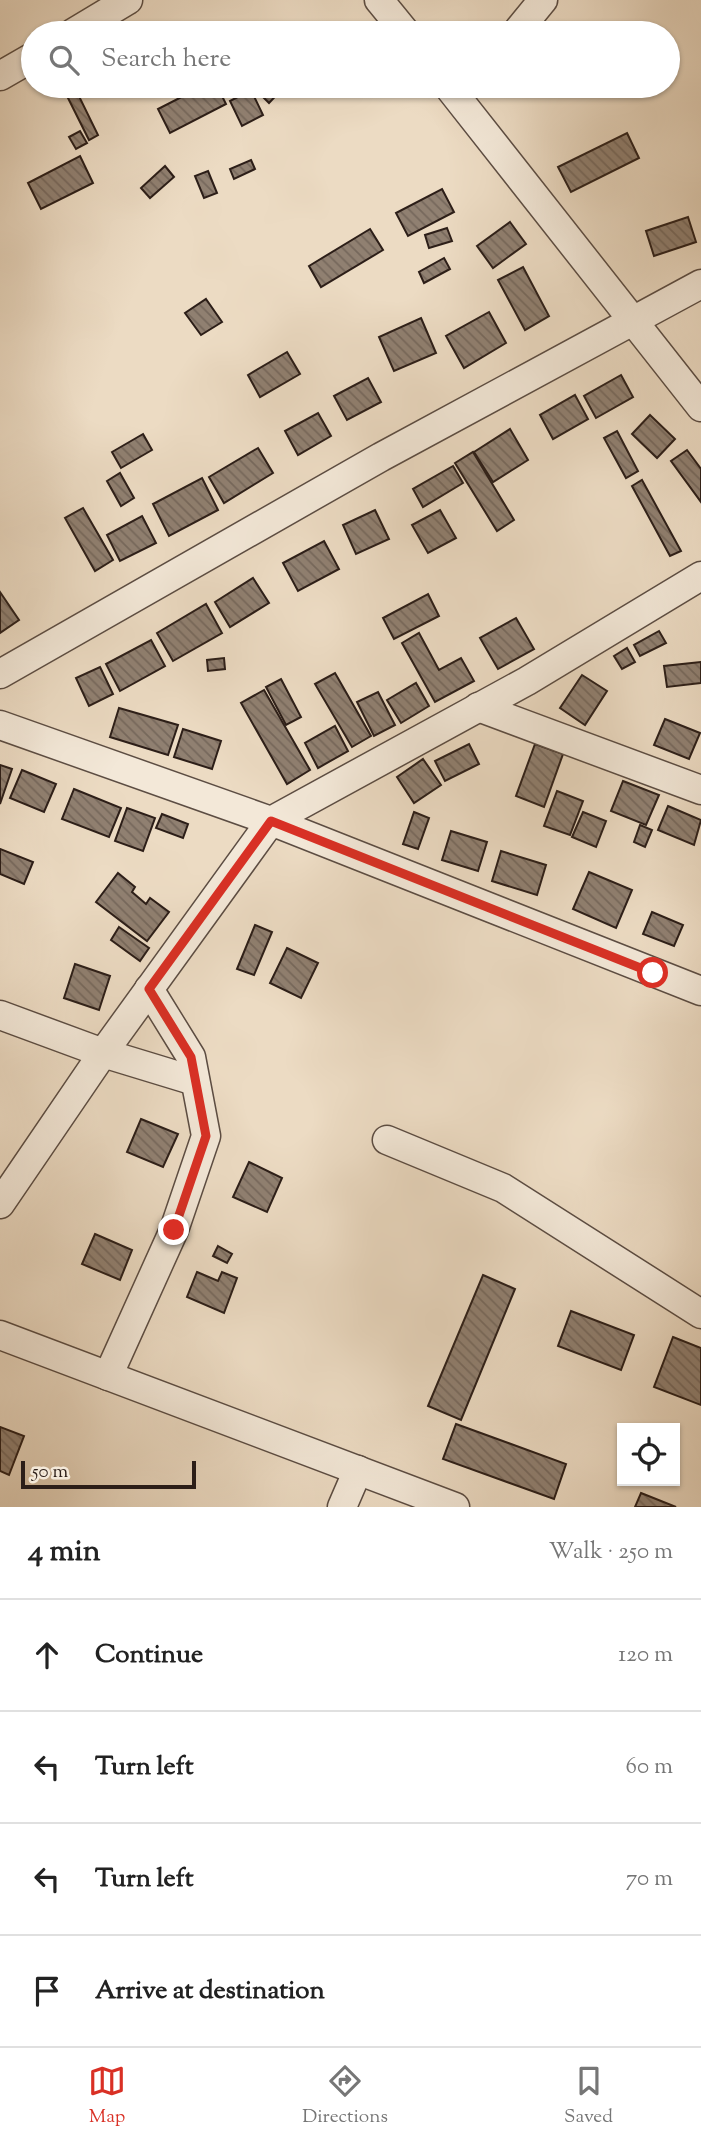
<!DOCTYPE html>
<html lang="en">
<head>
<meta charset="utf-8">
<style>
	body { margin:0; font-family:"Sorts Mill Goudy",serif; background:#f6f6f6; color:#222 }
	.controls { position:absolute; right:21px; bottom:21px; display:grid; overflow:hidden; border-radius:0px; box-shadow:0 2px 5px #0004 }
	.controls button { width:63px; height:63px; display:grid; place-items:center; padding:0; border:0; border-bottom:2px solid #e0e0e0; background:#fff; color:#222; font:35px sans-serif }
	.scale { position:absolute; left:21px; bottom:18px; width:175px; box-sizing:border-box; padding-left:7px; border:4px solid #2c1e18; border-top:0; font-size:19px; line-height:24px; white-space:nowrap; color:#2c1e18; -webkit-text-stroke:5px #f3e8d8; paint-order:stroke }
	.stop { position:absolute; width:21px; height:21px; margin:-16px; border:5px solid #d93025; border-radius:50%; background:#fff }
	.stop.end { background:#d93025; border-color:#fff; box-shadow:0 2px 7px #0008 }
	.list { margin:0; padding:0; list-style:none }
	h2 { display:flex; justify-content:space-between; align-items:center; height:91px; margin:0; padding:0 28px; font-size:30px }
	h2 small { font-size:23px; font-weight:400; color:#767676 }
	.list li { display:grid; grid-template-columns:46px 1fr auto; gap:21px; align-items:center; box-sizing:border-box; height:112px; padding:0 28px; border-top:2px solid #e0e0e0 }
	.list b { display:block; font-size:26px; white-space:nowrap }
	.list em { font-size:23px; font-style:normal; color:#767676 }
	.icon { flex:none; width:38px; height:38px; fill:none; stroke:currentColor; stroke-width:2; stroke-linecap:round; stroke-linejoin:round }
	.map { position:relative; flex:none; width:701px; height:1507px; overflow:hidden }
	.search { position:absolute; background:#fff; box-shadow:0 2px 5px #0004; left:21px; right:21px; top:21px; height:77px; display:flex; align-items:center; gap:18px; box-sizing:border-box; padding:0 24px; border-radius:38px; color:#767676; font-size:26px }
	.sheet { height:539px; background:#fff }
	nav { display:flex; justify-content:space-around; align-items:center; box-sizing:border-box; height:98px; border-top:2px solid #e0e0e0; background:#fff; font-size:19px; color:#767676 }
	nav a { display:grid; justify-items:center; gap:4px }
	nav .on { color:#d93025 }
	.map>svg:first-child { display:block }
</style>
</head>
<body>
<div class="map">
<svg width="701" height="1507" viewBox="0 0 701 1507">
	<defs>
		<pattern id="building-back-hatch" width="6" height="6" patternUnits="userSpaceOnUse" patternTransform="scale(1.75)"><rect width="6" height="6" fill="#908071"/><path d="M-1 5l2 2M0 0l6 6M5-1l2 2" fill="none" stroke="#76685c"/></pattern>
	</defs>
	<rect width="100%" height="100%" fill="#ecdbc3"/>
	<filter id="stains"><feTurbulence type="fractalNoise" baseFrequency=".00286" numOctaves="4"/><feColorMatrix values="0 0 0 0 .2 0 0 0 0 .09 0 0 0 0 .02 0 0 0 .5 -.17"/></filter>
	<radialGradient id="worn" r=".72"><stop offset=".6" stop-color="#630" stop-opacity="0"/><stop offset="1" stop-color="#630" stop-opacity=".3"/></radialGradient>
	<g fill="url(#building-back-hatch)" stroke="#2c1e18" stroke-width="2">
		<polygon points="68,86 74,86 98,135 89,140 63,88"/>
		<polygon points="203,86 217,86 226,104 170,133 158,109"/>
		<polygon points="266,86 285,86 269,103 259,93"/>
		<polygon points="251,90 263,115 242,126 230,101"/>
		<polygon points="80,131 87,143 76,149 69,137"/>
		<polygon points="627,133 639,158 571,192 558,167"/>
		<polygon points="80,156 93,183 41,209 28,183"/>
		<polygon points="251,160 255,169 234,179 230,169"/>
		<polygon points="165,166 174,177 150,198 141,188"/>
		<polygon points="208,171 217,193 204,198 195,176"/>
		<polygon points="442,189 454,212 408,236 396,213"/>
		<polygon points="688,217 696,242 654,256 646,231"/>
		<polygon points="510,222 526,244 493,268 477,246"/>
		<polygon points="447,228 452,241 429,248 425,235"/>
		<polygon points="370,229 383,250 321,287 309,266"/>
		<polygon points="444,258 450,269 424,283 419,272"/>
		<polygon points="523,267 549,316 525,330 498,280"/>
		<polygon points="206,299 222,322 201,335 185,313"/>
		<polygon points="489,312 506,343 464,368 446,336"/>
		<polygon points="421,318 436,353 394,371 379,337"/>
		<polygon points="287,352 300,374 260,397 248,375"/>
		<polygon points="621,375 633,397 596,418 584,396"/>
		<polygon points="368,378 381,402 347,420 334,396"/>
		<polygon points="575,395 588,419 553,439 540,415"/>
		<polygon points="318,413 331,436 298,455 285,431"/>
		<polygon points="650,415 675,439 657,458 632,434"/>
		<polygon points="510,429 528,460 493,482 474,452"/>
		<polygon points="617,431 638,471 626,478 604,438"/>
		<polygon points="143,434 152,450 121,468 112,452"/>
		<polygon points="258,448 273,473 224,503 209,477"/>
		<polygon points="687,450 701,469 701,502 671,461"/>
		<polygon points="473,452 514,520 497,531 455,463"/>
		<polygon points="453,466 463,483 423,507 413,489"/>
		<polygon points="120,473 134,498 121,506 107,481"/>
		<polygon points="202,478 218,510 169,536 153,504"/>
		<polygon points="642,480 681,551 670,556 632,486"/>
		<polygon points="83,508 113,560 95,571 65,518"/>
		<polygon points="375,510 389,539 356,554 343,525"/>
		<polygon points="440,510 456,538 428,553 412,525"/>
		<polygon points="142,516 156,543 120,561 107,535"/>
		<polygon points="324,541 339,569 298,591 283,563"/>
		<polygon points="253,578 269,603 230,627 215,602"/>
		<polygon points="0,592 19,620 0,633"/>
		<polygon points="428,594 439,616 394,639 383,618"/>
		<polygon points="206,604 222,633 173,661 157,633"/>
		<polygon points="516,618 534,649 498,669 480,638"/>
		<polygon points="659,631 666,643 640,656 634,645"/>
		<polygon points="419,633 439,670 461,658 474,681 435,702 402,643"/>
		<polygon points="151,640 165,666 120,691 106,664"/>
		<polygon points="627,648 635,662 622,669 614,656"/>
		<polygon points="224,658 225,669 208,671 207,660"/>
		<polygon points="701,662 701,683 667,687 664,666"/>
		<polygon points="100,667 113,694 89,706 76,678"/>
		<polygon points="335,673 371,736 352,747 315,684"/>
		<polygon points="582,675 607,691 585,725 560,708"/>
		<polygon points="281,679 301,717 286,725 266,687"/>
		<polygon points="416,683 429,706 401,723 387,700"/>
		<polygon points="264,690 310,770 287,784 241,703"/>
		<polygon points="378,692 395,725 374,736 357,702"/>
		<polygon points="119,708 178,725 168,755 110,737"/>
		<polygon points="665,719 700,733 689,759 654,745"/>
		<polygon points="335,726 348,751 318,768 305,743"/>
		<polygon points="183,729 221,741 212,769 174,757"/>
		<polygon points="469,744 479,764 445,781 435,761"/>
		<polygon points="535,744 563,754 544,807 516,796"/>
		<polygon points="423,759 441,785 414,803 397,777"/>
		<polygon points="0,765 12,769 0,804"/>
		<polygon points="22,770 56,784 44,812 10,798"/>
		<polygon points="623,781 659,795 646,825 611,811"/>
		<polygon points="74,789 121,808 109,837 62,819"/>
		<polygon points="557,791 583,801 570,835 544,826"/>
		<polygon points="668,806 701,820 694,845 658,830"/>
		<polygon points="127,808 155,818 143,851 115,841"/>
		<polygon points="414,812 429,818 418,849 403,844"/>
		<polygon points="583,812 606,821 596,847 572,837"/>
		<polygon points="162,814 188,824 183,838 156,828"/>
		<polygon points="640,825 652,830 645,847 634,842"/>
		<polygon points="451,831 487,842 478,871 442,860"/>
		<polygon points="0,849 33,862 24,884 0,874"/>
		<polygon points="501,851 546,865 537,895 492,881"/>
		<polygon points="589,872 632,890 616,928 573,909"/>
		<polygon points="118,873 135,887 132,892 146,904 150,898 169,912 147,941 96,902"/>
		<polygon points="652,912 683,925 674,946 643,934"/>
		<polygon points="255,925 272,932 254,975 237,969"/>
		<polygon points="119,927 149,948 140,961 111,940"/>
		<polygon points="287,948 318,963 301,998 270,983"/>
		<polygon points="75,964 110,976 99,1010 64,998"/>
		<polygon points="141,1119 178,1134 163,1167 127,1152"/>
		<polygon points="249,1162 282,1178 267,1212 233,1197"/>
		<polygon points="95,1234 132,1250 120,1280 82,1264"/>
		<polygon points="218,1246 232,1254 227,1263 213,1256"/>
		<polygon points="197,1272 218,1281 222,1272 237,1278 224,1313 187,1297"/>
		<polygon points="483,1275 515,1289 461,1420 428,1406"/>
		<polygon points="571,1311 634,1335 621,1370 558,1346"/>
		<polygon points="673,1337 701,1348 701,1405 654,1387"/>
		<polygon points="456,1424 566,1464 554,1499 443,1459"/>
		<polygon points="0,1427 24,1436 9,1475 0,1471"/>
		<polygon points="641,1493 676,1507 635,1507"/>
	</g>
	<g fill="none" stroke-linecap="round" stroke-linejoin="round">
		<defs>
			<g id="minor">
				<polyline points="379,0 406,33"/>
				<polyline points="73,33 128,0"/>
				<polyline points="516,33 543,0"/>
				<polyline points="0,76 33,57"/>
				<polyline points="448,86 701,407"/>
				<polyline points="0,674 381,457 701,284"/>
				<polyline points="478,707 701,790"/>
				<polyline points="0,725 271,821 527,681 701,576"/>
				<polyline points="0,1015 103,1053 195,1081"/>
				<polyline points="387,1140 503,1188 701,1314"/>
				<polyline points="0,1204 103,1053 271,821 701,991"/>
				<polyline points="0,1335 455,1507"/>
				<polyline points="108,1376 174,1230 206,1136 191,1057 149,989"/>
				<polyline points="342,1507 358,1470"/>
			</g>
		</defs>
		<use href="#minor" stroke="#5c4d43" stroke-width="31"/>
		<use href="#minor" stroke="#f3e8d8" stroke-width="28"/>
	</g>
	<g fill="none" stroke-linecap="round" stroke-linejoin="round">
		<polyline stroke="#d93025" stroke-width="9" points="174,1230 206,1136 191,1057 149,989 271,821 653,973"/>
	</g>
	<rect width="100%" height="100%" filter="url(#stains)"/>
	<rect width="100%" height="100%" fill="url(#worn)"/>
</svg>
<div class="controls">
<button><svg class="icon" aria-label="locate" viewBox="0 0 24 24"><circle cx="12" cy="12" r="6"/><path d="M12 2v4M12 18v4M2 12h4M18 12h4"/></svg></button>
</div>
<div class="scale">50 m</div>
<div class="stop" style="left:653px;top:973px"></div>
<div class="stop end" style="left:174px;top:1230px"></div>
<div class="search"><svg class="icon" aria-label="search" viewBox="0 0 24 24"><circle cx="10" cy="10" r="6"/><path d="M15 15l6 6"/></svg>Search here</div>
</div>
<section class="sheet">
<h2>4 min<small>Walk · 250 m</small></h2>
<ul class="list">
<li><svg class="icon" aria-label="ahead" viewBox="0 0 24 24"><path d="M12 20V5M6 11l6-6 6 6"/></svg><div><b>Continue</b></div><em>120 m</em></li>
<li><svg class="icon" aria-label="left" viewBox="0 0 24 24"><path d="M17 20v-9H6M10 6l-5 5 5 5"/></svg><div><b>Turn left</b></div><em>60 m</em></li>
<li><svg class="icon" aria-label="left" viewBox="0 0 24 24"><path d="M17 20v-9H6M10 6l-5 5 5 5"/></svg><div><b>Turn left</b></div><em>70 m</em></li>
<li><svg class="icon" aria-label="arrive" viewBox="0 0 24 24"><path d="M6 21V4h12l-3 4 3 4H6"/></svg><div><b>Arrive at destination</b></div></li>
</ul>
</section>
<nav>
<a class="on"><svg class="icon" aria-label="map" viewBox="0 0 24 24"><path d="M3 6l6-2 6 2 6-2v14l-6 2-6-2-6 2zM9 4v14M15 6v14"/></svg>Map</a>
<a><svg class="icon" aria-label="directions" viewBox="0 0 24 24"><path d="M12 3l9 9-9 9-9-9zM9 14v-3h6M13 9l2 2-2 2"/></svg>Directions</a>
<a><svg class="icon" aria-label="saved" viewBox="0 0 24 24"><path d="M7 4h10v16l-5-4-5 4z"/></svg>Saved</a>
</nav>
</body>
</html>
